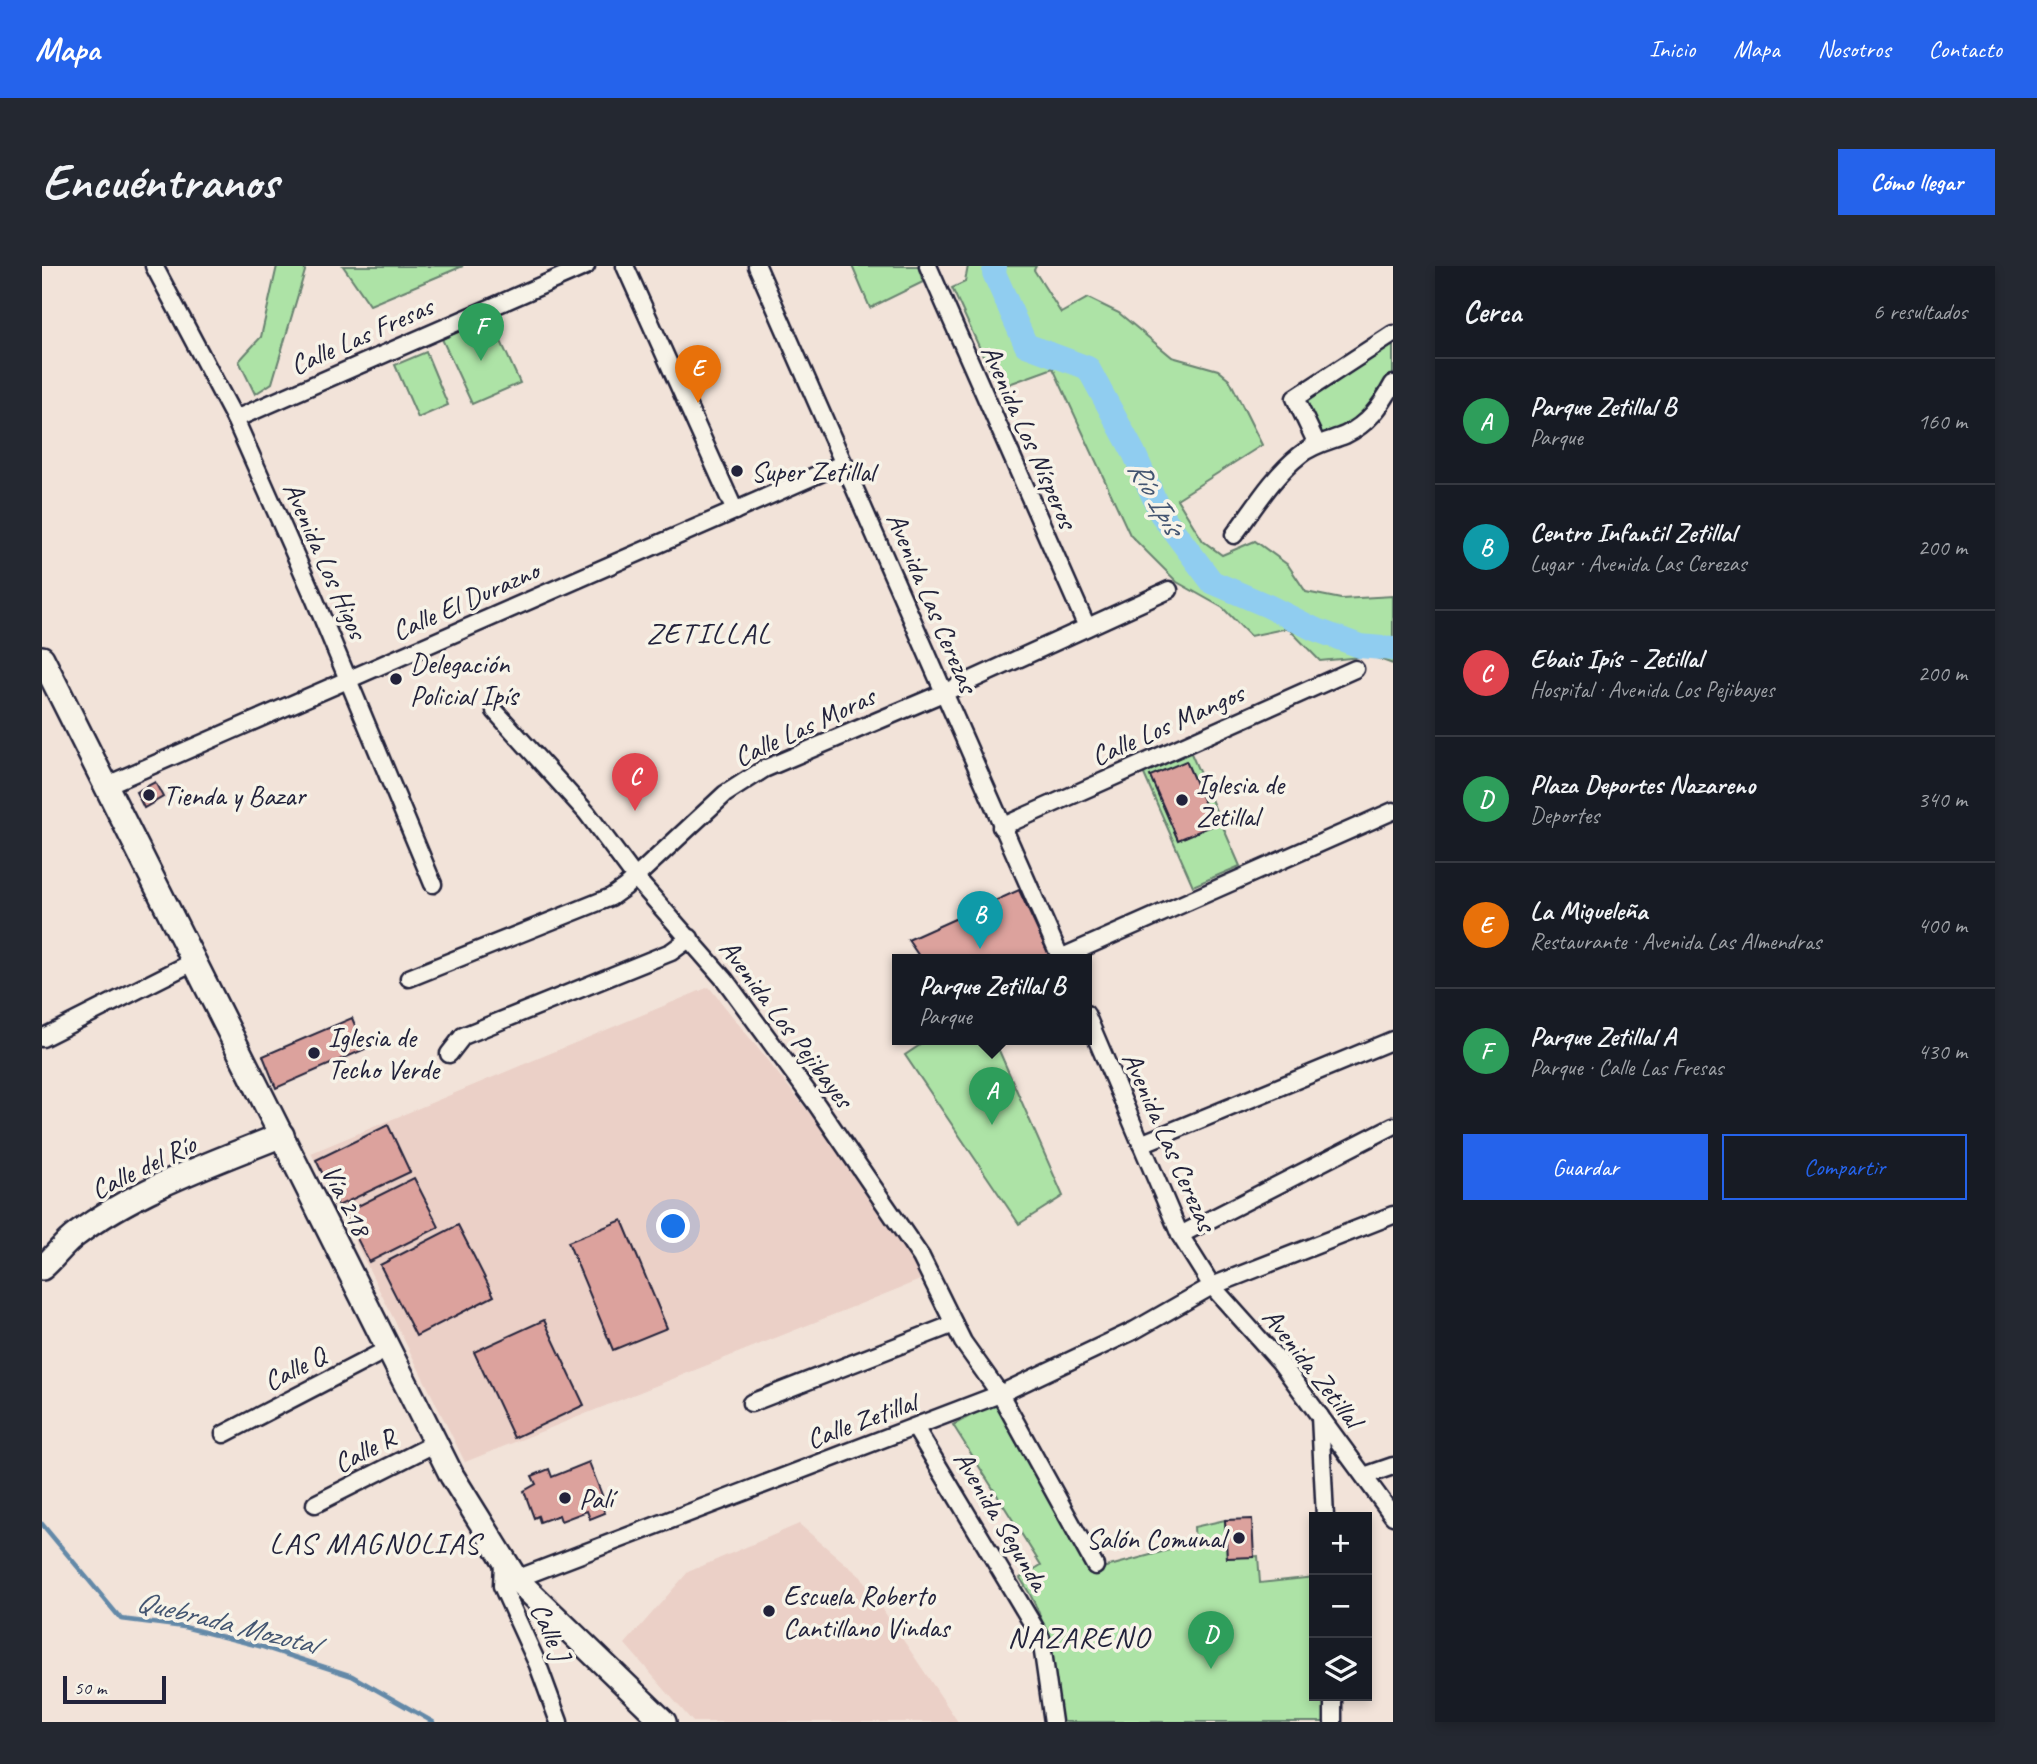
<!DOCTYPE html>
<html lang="es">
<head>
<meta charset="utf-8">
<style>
	body { margin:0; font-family:Caveat,sans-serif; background:#242831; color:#f1f3f6 }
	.controls { position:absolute; right:21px; bottom:21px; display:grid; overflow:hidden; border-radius:0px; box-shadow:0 4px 10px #0003 }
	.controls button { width:63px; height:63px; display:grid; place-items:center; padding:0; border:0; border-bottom:2px solid #363941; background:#171b24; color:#f1f3f6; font:35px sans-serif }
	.scale { position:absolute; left:21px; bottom:18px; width:103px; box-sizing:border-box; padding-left:7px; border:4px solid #22223b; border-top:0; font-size:19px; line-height:24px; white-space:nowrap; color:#22223b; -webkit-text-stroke:5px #f7f3e8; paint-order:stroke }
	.you { position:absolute; left:632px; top:961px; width:24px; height:24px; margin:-18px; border:5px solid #fff; border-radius:50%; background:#1a73e8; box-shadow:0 0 0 10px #1a73e833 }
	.badge { display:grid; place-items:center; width:46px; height:46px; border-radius:50%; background:#2563eb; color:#fff; font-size:23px; font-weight:700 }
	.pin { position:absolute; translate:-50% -58px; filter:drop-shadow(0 2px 4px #0008) }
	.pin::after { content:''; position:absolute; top:37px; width:24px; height:21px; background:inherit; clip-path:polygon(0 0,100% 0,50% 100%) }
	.popup { position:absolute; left:850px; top:688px; width:200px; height:91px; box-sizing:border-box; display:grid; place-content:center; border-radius:0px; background:#171b24; filter:drop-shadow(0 2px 5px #0005); font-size:23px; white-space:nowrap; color:#9ea1a6 }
	.popup b { font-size:26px; color:#f1f3f6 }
	.popup::after { content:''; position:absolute; left:50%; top:100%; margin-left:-14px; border:14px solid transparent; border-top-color:#171b24 }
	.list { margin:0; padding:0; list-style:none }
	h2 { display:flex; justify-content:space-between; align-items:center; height:91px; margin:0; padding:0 28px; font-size:30px }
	h2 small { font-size:23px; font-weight:400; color:#9ea1a6 }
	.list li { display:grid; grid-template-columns:46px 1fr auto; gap:21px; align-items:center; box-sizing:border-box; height:126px; padding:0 28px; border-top:2px solid #363941 }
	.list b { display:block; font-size:26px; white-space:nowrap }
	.list p { margin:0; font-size:23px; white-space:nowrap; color:#9ea1a6 }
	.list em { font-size:23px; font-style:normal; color:#9ea1a6 }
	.actions { display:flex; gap:14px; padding:21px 28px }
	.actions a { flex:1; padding:16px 0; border:2px solid #2563eb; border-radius:0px; text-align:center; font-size:24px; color:#2563eb }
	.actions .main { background:#2563eb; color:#fff }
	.icon { flex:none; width:38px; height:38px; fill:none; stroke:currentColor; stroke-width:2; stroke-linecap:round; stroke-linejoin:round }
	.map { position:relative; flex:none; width:1351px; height:1456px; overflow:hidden; border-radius:0px }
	header { display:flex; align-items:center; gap:42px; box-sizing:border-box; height:98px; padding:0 35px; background:#2563eb; color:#fff }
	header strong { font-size:33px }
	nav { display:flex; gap:38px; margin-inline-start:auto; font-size:24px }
	.intro { display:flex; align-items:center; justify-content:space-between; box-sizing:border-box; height:168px; padding:0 42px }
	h1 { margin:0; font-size:49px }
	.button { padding:18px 32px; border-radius:0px; background:#2563eb; color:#fff; font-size:24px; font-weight:700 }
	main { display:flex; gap:42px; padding:0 42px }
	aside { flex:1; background:#171b24; border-radius:0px; box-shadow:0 4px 10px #0003 }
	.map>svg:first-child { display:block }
</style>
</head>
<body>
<header>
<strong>Mapa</strong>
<nav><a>Inicio</a><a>Mapa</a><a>Nosotros</a><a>Contacto</a></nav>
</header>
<div class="intro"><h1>Encuéntranos</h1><a class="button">Cómo llegar</a></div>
<main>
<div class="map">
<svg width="1351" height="1456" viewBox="0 0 1351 1456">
	<rect width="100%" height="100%" fill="#f2e3d9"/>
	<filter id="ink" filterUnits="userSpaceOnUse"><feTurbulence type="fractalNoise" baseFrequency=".0143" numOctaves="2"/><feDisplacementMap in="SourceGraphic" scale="14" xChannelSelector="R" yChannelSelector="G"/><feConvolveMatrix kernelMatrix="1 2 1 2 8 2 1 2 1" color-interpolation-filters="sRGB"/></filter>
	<g filter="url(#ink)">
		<g fill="#ebd0c7">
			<polygon points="667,721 797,884 883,1012 423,1196 269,887"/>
			<polygon points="757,1258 819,1311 916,1456 651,1456 583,1378 646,1306"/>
		</g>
		<g fill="#ade3a6" stroke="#688270" stroke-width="2" fill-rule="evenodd">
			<polygon points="235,0 262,0 263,5 230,117 213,128 197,95 219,71"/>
			<polygon points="301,0 421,0 328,39"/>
			<polygon points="810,0 876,0 881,16 828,42"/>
			<polygon points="926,0 994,0 992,4 1019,47 1046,32 1077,47 1130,91 1176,104 1187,113 1220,179 1135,233 1161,275 1180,289 1213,275 1246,299 1264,326 1299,333 1351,330 1351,398 1329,390 1278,395 1246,362 1208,370 1181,342 1135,316 1088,269 1011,102 956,122 910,22 923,16"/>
			<polygon points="448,51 478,117 430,138 400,73"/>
			<path d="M 1351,74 C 1351,85 1351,98 1351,108 C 1343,139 1307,161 1280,170 L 1262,131 Z"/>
			<polygon points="384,86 406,139 376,152 353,99"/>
			<path d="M 1148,485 L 1198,600 L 1151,620 L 1101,506 ZM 1109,510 L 1171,559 L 1136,574 Z"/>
			<polygon points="887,773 952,773 1021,930 977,958 863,789"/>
			<path d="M 956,1135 L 1049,1305 L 1153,1277 L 1152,1261 L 1183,1254 L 1185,1292 L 1216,1290 L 1218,1317 L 1272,1311 L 1272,1430 L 1287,1430 L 1287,1456 L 1018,1456 C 1013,1403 1009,1357 978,1312 L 999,1299 L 911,1159 Z"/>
		</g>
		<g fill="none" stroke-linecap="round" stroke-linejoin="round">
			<polyline stroke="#6489a8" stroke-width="4.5" points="0,1258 79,1353 142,1361 221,1381 310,1410 391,1456"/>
			<polyline stroke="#90cdf0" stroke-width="24" points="953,0 952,7 984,79 1046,102 1092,187 1119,248 1170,316 1226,340 1272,363 1318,380 1351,383"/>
		</g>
		<g fill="#dca29d" stroke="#22223b" stroke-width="2">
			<polygon points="1144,495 1172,559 1136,574 1108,510"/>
			<polygon points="113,516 121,531 102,542 94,526"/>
			<polygon points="977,624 1008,691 1004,693 879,693 866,674"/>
			<polygon points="310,752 323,783 234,822 221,790"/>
			<polygon points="346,859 368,906 296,940 274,894"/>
			<polygon points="372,912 397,961 327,996 302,947"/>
			<polygon points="580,954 625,1062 571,1084 526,976"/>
			<polygon points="416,959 452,1030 374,1070 338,999"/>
			<polygon points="502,1054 542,1139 472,1172 432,1086"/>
			<polygon points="547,1196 564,1239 560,1240 563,1247 548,1253 545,1245 519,1255 517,1249 498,1256 496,1250 492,1252 482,1225 494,1218 490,1210 507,1203 510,1211"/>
			<polygon points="1210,1253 1212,1291 1185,1292 1183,1254"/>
		</g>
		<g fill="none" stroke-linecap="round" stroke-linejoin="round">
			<defs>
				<g id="street">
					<polyline points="112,0 193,153 270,327 391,618"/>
					<polyline points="583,0 693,245"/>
					<polyline points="715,0 1019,693"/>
					<polyline points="886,0 1045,361"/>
					<polyline points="193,153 544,0"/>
					<polyline points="1275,178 1253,132 1351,68"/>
					<path d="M 1192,269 C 1212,242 1231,210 1258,189 C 1271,178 1288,175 1303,169 C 1326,158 1339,140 1351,118"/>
					<polyline points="453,445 545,547 592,610 683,714 775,839 879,991 921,1076 958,1128 1053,1300"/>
					<polyline points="65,519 802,197"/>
					<polyline points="959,561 1313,403"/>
					<polyline points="1018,692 1351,545"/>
					<polyline points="367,712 569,631 583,621 683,528 722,503 901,427 1127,324"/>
					<polyline points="1044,748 1138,969 1170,1020 1238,1096 1351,1250"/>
					<polyline points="0,772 153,695"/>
					<polyline points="407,788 421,770 629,686 648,672"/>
					<polyline points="1099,878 1351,774"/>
					<polyline points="1138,969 1351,860"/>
					<polyline points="709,1137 912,1058"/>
					<polyline points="1278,1150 1283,1251"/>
					<polyline points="874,1163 999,1372 1011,1456"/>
					<polyline points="182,1168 346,1083"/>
					<polyline points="1322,1210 1351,1200"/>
					<polyline points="273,1238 394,1177"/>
					<polyline points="461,1296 460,1320 496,1399 517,1456"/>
					<polyline points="474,1313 958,1128 1093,1064 1170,1020 1351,949"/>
					<polyline points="1291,1456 1291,1430"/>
				</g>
				<g id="secondary">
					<polyline points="0,392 410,1210 474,1313 622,1456"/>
					<path d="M 0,1002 C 12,992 22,977 35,968 C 95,923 171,897 240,869"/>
				</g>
			</defs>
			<use href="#street" stroke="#22223b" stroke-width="21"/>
			<use href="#secondary" stroke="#22223b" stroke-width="28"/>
			<use href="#street" stroke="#f7f3e8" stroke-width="16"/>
			<use href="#secondary" stroke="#f7f3e8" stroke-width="23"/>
		</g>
	</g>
	<g fill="#22223b" stroke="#f7f3e8" stroke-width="2.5">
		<circle cx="695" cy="205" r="7"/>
		<circle cx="354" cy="413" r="7"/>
		<circle cx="107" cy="529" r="7"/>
		<circle cx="1140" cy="534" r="7"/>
		<circle cx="272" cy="787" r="7"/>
		<circle cx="523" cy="1232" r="7"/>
		<circle cx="1197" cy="1272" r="7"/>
		<circle cx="727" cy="1345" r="7"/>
	</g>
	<g text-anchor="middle" stroke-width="7" stroke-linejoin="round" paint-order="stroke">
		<g font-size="28" fill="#22223b" stroke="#f7f3e8">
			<text transform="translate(319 69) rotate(-24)" y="10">Calle Las Fresas</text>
			<text transform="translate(988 170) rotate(66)" y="10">Avenida Los Nísperos</text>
			<text transform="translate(284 294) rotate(66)" y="10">Avenida Los Higos</text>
			<text transform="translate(423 334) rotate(-24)" y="10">Calle El Durazno</text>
			<text transform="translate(891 336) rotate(67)" y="10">Avenida Las Cerezas</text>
			<text transform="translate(1125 458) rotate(-24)" y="10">Calle Los Mangos</text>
			<text transform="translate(762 460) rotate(-25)" y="10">Calle Las Moras</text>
			<text transform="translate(745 757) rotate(53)" y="10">Avenida Los Pejibayes</text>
			<text transform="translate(1128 875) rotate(66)" y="10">Avenida Las Cerezas</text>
			<text transform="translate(101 900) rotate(-26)" y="10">Calle del Río</text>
			<text transform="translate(305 934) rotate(63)" y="10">Vía 218</text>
			<text transform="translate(1271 1101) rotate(52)" y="10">Avenida Zetillal</text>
			<text transform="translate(252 1102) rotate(-27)" y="10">Calle Q</text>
			<text transform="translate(819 1154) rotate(-20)" y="10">Calle Zetillal</text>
			<text transform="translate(322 1184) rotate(-27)" y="10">Calle R</text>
			<text transform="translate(960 1254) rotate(59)" y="10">Avenida Segunda</text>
			<text transform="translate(509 1365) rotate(66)" y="10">Calle J</text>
		</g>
		<g font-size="28" fill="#22223b" stroke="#f7f3e8" text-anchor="start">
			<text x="709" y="215">Super Zetillal</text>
			<text x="368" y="407">Delegación<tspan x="368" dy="32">Policial Ipís</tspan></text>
			<text x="1154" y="528">Iglesia de<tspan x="1154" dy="32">Zetillal</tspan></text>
			<text x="121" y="539">Tienda y Bazar</text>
			<text x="286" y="781">Iglesia de<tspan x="286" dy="32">Techo Verde</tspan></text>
			<text x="537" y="1242">Palí</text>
			<text x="1183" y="1282" text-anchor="end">Salón Comunal</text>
			<text x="741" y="1339">Escuela Roberto<tspan x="741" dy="32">Cantillano Vindas</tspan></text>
		</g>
		<g font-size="30" font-style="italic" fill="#435571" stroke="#f7f3e8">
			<text transform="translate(1114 231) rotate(60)" y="10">Río Ipís</text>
			<text transform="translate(185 1356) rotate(14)" y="10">Quebrada Mozotal</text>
		</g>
		<g font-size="30" letter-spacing="2" fill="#22223b" stroke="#f7f3e8">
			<text x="667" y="377">ZETILLAL</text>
			<text x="333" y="1287">LAS MAGNOLIAS</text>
			<text x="1037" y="1381">NAZARENO</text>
		</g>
	</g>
</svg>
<div class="controls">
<button>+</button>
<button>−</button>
<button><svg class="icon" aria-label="layers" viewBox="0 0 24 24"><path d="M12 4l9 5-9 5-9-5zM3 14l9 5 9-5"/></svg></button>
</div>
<div class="scale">50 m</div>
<div class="you"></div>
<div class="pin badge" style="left:950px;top:859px;background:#2e9e5b">A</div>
<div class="popup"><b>Parque Zetillal B</b>Parque</div>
<div class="pin badge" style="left:938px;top:683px;background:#0f9aa8">B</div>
<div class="pin badge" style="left:593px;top:545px;background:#e0444e">C</div>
<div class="pin badge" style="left:1169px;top:1403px;background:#2e9e5b">D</div>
<div class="pin badge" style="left:656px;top:137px;background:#e8710a">E</div>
<div class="pin badge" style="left:439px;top:95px;background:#2e9e5b">F</div>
</div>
<aside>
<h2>Cerca<small>6 resultados</small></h2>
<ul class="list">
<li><span class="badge" style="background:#2e9e5b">A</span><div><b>Parque Zetillal B</b><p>Parque</p></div><em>160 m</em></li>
<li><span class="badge" style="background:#0f9aa8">B</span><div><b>Centro Infantil Zetillal</b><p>Lugar · Avenida Las Cerezas</p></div><em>200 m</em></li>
<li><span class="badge" style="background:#e0444e">C</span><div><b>Ebais Ipís - Zetillal</b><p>Hospital · Avenida Los Pejibayes</p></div><em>200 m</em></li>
<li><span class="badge" style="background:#2e9e5b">D</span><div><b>Plaza Deportes Nazareno</b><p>Deportes</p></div><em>340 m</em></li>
<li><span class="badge" style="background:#e8710a">E</span><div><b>La Migueleña</b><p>Restaurante · Avenida Las Almendras</p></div><em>400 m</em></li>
<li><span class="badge" style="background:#2e9e5b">F</span><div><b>Parque Zetillal A</b><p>Parque · Calle Las Fresas</p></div><em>430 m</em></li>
</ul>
<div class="actions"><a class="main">Guardar</a><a>Compartir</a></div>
</aside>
</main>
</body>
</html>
